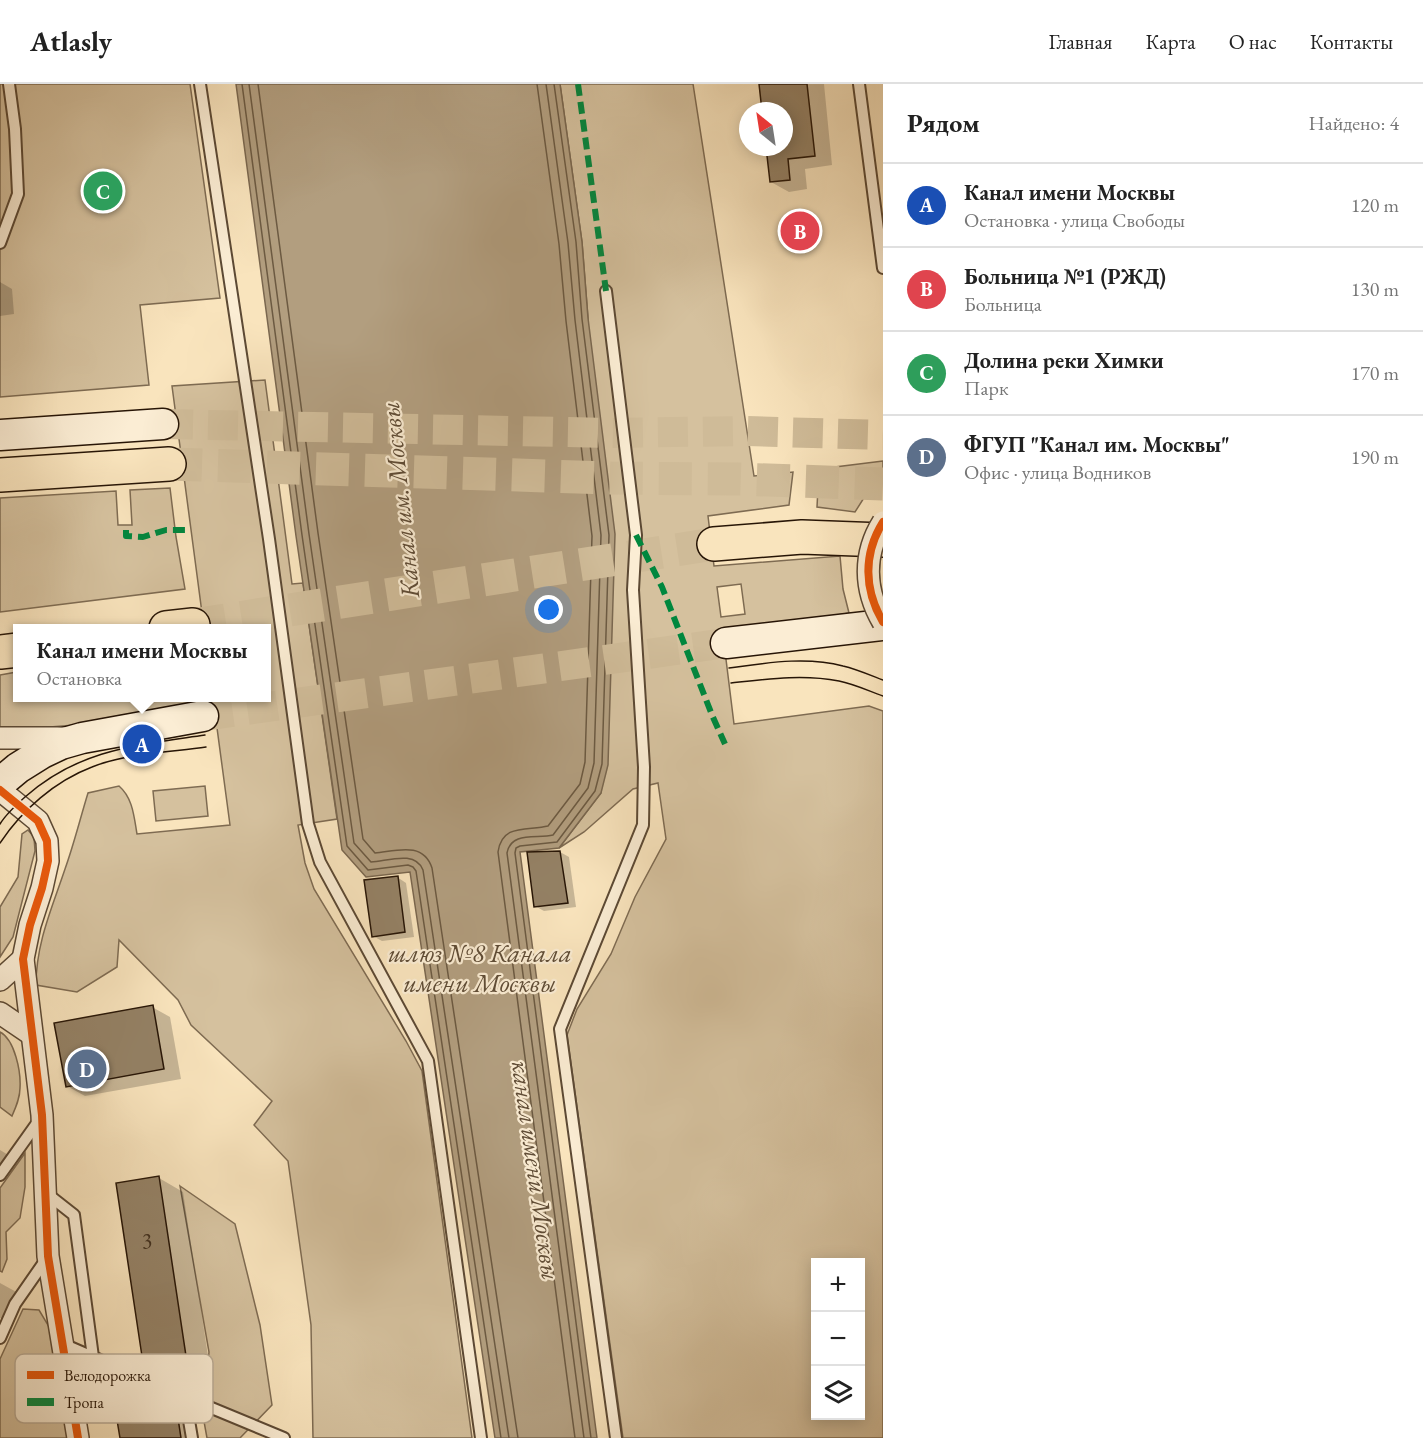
<!DOCTYPE html>
<html lang="ru">
<head>
<meta charset="utf-8">
<style>
	body { margin:0; font-family:"EB Garamond",serif; background:#f2f2f2; color:#222 }
	.controls { position:absolute; right:18px; bottom:18px; display:grid; overflow:hidden; border-radius:0px; box-shadow:0 3px 15px #0003 }
	.controls button { width:54px; height:54px; display:grid; place-items:center; padding:0; border:0; border-bottom:2px solid #e0e0e0; background:#fff; color:#222; font:30px sans-serif }
	.compass { position:absolute; left:739px; top:18px; width:54px; height:54px; border-radius:50%; background:#fff; box-shadow:0 3px 15px #0003; rotate:330deg }
	.you { position:absolute; left:549px; top:526px; width:21px; height:21px; margin:-15px; border:4px solid #fff; border-radius:50%; background:#1a73e8; box-shadow:0 0 0 9px #1a73e833 }
	.badge { display:grid; place-items:center; width:39px; height:39px; border-radius:50%; background:#7c3aed; color:#fff; font-size:20px; font-weight:700 }
	.pin { position:absolute; translate:-50% -50%; border:3px solid #fff; box-shadow:0 2px 6px #0006 }
	.popup { position:absolute; left:13px; top:540px; width:258px; height:78px; box-sizing:border-box; display:grid; place-content:center; border-radius:0px; background:#fff; filter:drop-shadow(0 2px 4px #0005); font-size:20px; white-space:nowrap; color:#767676 }
	.popup b { font-size:22px; color:#222 }
	.popup::after { content:''; position:absolute; left:50%; top:100%; margin-left:-12px; border:12px solid transparent; border-top-color:#fff }
	.list { margin:0; padding:0; list-style:none }
	h2 { display:flex; justify-content:space-between; align-items:center; height:78px; margin:0; padding:0 24px; font-size:26px }
	h2 small { font-size:20px; font-weight:400; color:#767676 }
	.list li { display:grid; grid-template-columns:39px 1fr auto; gap:18px; align-items:center; box-sizing:border-box; height:84px; padding:0 24px; border-top:2px solid #e0e0e0 }
	.list b { display:block; font-size:22px; white-space:nowrap }
	.list p { margin:0; font-size:20px; white-space:nowrap; color:#767676 }
	.list em { font-size:20px; font-style:normal; color:#767676 }
	.icon { flex:none; width:33px; height:33px; fill:none; stroke:currentColor; stroke-width:2; stroke-linecap:round; stroke-linejoin:round }
	.map { position:relative; flex:none; width:883px; height:1354px; overflow:hidden }
	header { display:flex; align-items:center; gap:36px; box-sizing:border-box; height:84px; padding:0 30px; background:#fff; border-bottom:2px solid #e0e0e0 }
	header strong { font-size:28px }
	nav { display:flex; gap:33px; margin-inline-start:auto; font-size:21px }
	main { display:flex }
	aside { flex:1; background:#fff }
	.map>svg:first-child { display:block }
</style>
</head>
<body>
<header>
<strong>Atlasly</strong>
<nav><a>Главная</a><a>Карта</a><a>О нас</a><a>Контакты</a></nav>
</header>
<main>
<div class="map">
<svg width="883" height="1354" viewBox="0 0 883 1354">
	<rect width="100%" height="100%" fill="#f9e4bd"/>
	<filter id="stains"><feTurbulence type="fractalNoise" baseFrequency=".00333" numOctaves="4"/><feColorMatrix values="0 0 0 0 .2 0 0 0 0 .09 0 0 0 0 .02 0 0 0 .5 -.17"/></filter>
	<radialGradient id="worn" r=".72"><stop offset=".6" stop-color="#630" stop-opacity="0"/><stop offset="1" stop-color="#630" stop-opacity=".3"/></radialGradient>
	<g fill="#d5c19e" stroke="#7e6b52" stroke-width="1.5" fill-rule="evenodd">
		<polygon points="0,0 190,0 220,214 140,221 149,301 0,313"/>
		<path d="M 560,0 L 693,0 L 754,392 L 793,388 L 789,421 L 708,432 L 714,482 L 840,472 L 843,505 L 849,529 L 723,551 L 734,640 L 869,622 L 883,627 L 883,1354 L 623,1354 L 567,951 L 577,925 L 611,870 L 635,813 L 666,755 L 658,699 L 633,705 L 584,748 L 559,764 L 601,709 L 588,234 L 582,158 ZM 741,500 L 745,530 L 721,533 L 717,503 ZM 816,1178 L 860,1178 L 860,1332 L 816,1332 Z"/>
		<path d="M 265,296 L 292,500 L 303,499 L 337,735 L 298,741 L 305,779 L 314,805 L 406,957 L 422,987 L 472,1354 L 313,1354 L 311,1241 L 288,1077 L 254,1041 L 272,1017 L 191,941 L 178,916 L 119,856 L 117,883 L 77,908 L 36,901 C 36,859 52,824 65,785 C 74,760 80,735 88,709 L 119,702 C 133,714 134,733 137,750 L 230,741 L 213,614 L 266,614 L 266,544 L 204,544 L 172,302 Z"/>
		<polygon points="883,377 883,391 867,409 855,428 817,423 819,385"/>
		<polygon points="170,404 176,453 185,505 0,528 0,414 116,407 118,441 132,441 130,406"/>
		<polygon points="17,588 18,614 198,614 199,626 87,640 0,647 0,591"/>
		<polygon points="205,702 208,732 156,737 153,707"/>
		<polygon points="28,746 34,753 35,767 13,853 0,873 0,823 18,793 22,750"/>
		<path d="M 0,948 C 15,956 21,988 20,1004 C 20,1014 16,1023 12,1032 L 0,1023 Z"/>
		<polygon points="25,1069 25,1103 20,1134 6,1148 7,1175 2,1188 0,1187 0,1104"/>
		<polygon points="180,1102 235,1140 260,1241 272,1321 240,1354 207,1354 203,1332 209,1268"/>
		<polygon points="23,1225 39,1226 54,1251 71,1354 0,1354 0,1275"/>
	</g>
	<polygon fill="#b29e7f" stroke="#7a674f" stroke-width="1.5" points="236,0 560,0 582,158 588,234 615,450 608,681 601,709 559,764 520,768 597,1354 495,1354 410,788 366,793 342,766 296,452"/>
	<g fill="#0003">
		<polygon points="760,0 824,0 832,81 805,85 807,105 789,108 771,98 767,63 784,63 784,27 763,27"/>
		<polygon points="0,198 12,205 14,230 0,232"/>
		<polygon points="560,768 569,773 576,823 544,827 535,822"/>
		<polygon points="397,793 406,799 414,853 382,857 373,852"/>
		<polygon points="152,923 170,933 181,995 85,1012 67,1002"/>
		<polygon points="0,1066 15,1075 0,1097"/>
		<polygon points="159,1094 183,1108 210,1285 169,1292 145,1278"/>
		<polygon points="0,1199 20,1210 8,1238 0,1234"/>
		<polygon points="176,1323 189,1330 193,1354 121,1354"/>
	</g>
	<g fill="none" stroke-linecap="round" stroke-linejoin="round">
		<g stroke="#6c5a42" stroke-width="1.5">
			<polyline points="242,0 302,451 347,762 368,786 408,781 413,783 416,787 501,1354"/>
			<path d="M 249,0 L 309,450 L 354,759 L 371,778 C 388,777 415,766 423,786 L 509,1354"/>
			<path d="M 258,0 L 318,449 L 363,755 L 375,769 C 396,767 423,757 432,784 L 518,1354"/>
			<path d="M 537,0 L 559,160 L 566,237 L 592,452 L 585,678 L 580,700 L 548,742 C 528,747 502,739 498,768 L 575,1354"/>
			<path d="M 546,0 L 568,159 L 575,236 L 601,451 L 594,679 L 588,704 L 553,751 C 537,755 511,747 507,769 L 584,1354"/>
			<polyline points="554,0 576,158 582,235 609,451 602,680 595,707 557,758 520,762 516,764 515,769 591,1354"/>
		</g>
	</g>
	<g fill="#948165" stroke="#271506" stroke-width="1.5">
		<polygon points="759,0 807,0 815,72 788,75 790,96 770,98 766,63 784,63 784,27 762,27"/>
		<polygon points="560,767 568,819 534,823 527,768"/>
		<polygon points="398,792 405,848 372,853 364,796"/>
		<polygon points="153,921 164,985 66,1003 54,939"/>
		<polygon points="159,1092 186,1272 143,1279 116,1099"/>
		<polygon points="176,1321 181,1354 120,1354 116,1330"/>
	</g>
	<g fill="none" stroke-linecap="round" stroke-linejoin="round">
		<g stroke="#cfbb98" stroke-width="30" stroke-dasharray="30 15" stroke-linecap="butt">
			<polyline points="163,340 613,349 744,347 883,351"/>
			<polyline points="203,632 726,559"/>
		</g>
		<g stroke="#cfbb98" stroke-width="33" stroke-dasharray="33 16" stroke-linecap="butt">
			<polyline points="169,380 611,394 738,395 883,400"/>
			<polyline points="193,541 714,460"/>
		</g>
		<defs>
			<g id="lane">
				<polyline points="200,0 269,455 308,740 320,778 428,977 481,1354"/>
				<polyline points="859,0 883,184"/>
				<polyline points="0,159 18,110 15,45 9,0"/>
				<polyline points="606,207 636,451 633,506 644,683 643,741 560,945 616,1354"/>
				<polyline points="0,1091 40,1035"/>
				<polyline points="46,1109 74,1131 93,1273"/>
				<polyline points="0,1254 15,1220 47,1174"/>
				<polyline points="63,1260 185,1313 192,1354"/>
				<polyline points="185,1313 284,1354"/>
			</g>
			<g id="street">
				<polyline points="0,654 65,654"/>
				<polyline points="0,706 38,737 47,757 48,777 42,804 30,841 23,875 42,1031 48,1172 78,1354"/>
				<polyline points="0,896 23,875"/>
				<polyline points="0,929 31,950"/>
			</g>
			<g id="secondary">
				<polyline points="0,351 163,340"/>
				<polyline points="726,559 883,541"/>
				<polyline points="0,699 18,684 42,669 61,660 82,654 203,632"/>
			</g>
			<g id="primary">
				<polyline points="0,391 169,380"/>
				<polyline points="714,460 802,453 883,456"/>
				<polyline points="166,544 193,541"/>
				<polyline points="0,568 18,566"/>
			</g>
		</defs>
		<use href="#lane" stroke="#5c4934" stroke-width="14"/>
		<use href="#street" stroke="#5c4934" stroke-width="24"/>
		<use href="#secondary" stroke="#271506" stroke-width="33"/>
		<use href="#primary" stroke="#271506" stroke-width="36"/>
		<use href="#lane" stroke="#fbedd4" stroke-width="10"/>
		<use href="#street" stroke="#fbedd4" stroke-width="21"/>
		<use href="#secondary" stroke="#fbedd4" stroke-width="30"/>
		<use href="#primary" stroke="#f9e4bd" stroke-width="33"/>
		<g stroke="#271506" stroke-width="1.5">
			<path d="M 729,584 C 766,579 806,572 843,582 C 856,585 870,591 883,596"/>
			<path d="M 731,599 C 767,595 803,590 839,597 C 854,600 869,607 883,612"/>
			<path d="M 0,740 C 6,730 16,721 25,713 C 79,665 137,661 205,651"/>
			<path d="M 0,759 C 22,726 55,697 92,683 C 124,670 171,668 206,663"/>
		</g>
		<defs>
			<path id="street-bridge" d="M 883,438 C 863,470 864,506 883,538"/>
		</defs>
		<use href="#street-bridge" stroke="#5c4934" stroke-width="24" stroke-linecap="butt"/>
		<use href="#street-bridge" stroke="#fbedd4" stroke-width="21"/>
		<g stroke="#00873e" stroke-width="6" stroke-dasharray="12 6" stroke-linecap="butt">
			<polyline points="578,0 606,207"/>
			<polyline points="126,446 126,452 143,453 166,446 186,446"/>
			<polyline points="636,451 662,503 712,631 725,660"/>
		</g>
		<defs>
			<g id="cycleway">
				<path d="M 883,438 C 863,470 864,506 883,538"/>
				<polyline points="0,706 38,737 47,757 48,777 42,804 30,841 23,875 42,1031 48,1172 78,1354"/>
			</g>
		</defs>
		<use href="#cycleway" stroke="#fbedd4" stroke-width="11"/>
		<use href="#cycleway" stroke="#e8590c" stroke-width="8"/>
	</g>
	<g text-anchor="middle" stroke-width="4.5" stroke-linejoin="round" paint-order="stroke">
		<g font-size="21" fill="#42301e">
			<text x="147" y="1164">3</text>
		</g>
		<g font-size="26" font-style="italic" fill="#5f4c36" stroke="#fbedd4">
			<text transform="translate(400 416) rotate(-96)" y="9">Канал им. Москвы</text>
			<text x="480" y="878">шлюз №8 Канала<tspan x="480" dy="30">имени Москвы</tspan></text>
			<text transform="translate(536 1086) rotate(82)" y="9">канал имени Москвы</text>
		</g>
	</g>
	<rect x="15" y="1270" width="198" height="69" rx="9" fill="#fbedd4" stroke="#bbac96" stroke-width="1.5"/>
	<rect x="27" y="1287" width="27" height="8" fill="#e8590c"/>
	<rect x="27" y="1314" width="27" height="8" fill="#00873e"/>
	<g font-size="16" fill="#271506">
		<text x="64" y="1297">Велодорожка</text>
		<text x="64" y="1324">Тропа</text>
	</g>
	<rect width="100%" height="100%" filter="url(#stains)"/>
	<rect width="100%" height="100%" fill="url(#worn)"/>
</svg>
<div class="controls">
<button>+</button>
<button>−</button>
<button><svg class="icon" aria-label="layers" viewBox="0 0 24 24"><path d="M12 4l9 5-9 5-9-5zM3 14l9 5 9-5"/></svg></button>
</div>
<svg class="compass" viewBox="-18 -18 36 36"><path d="M0-13l5 13h-10z" fill="#e53935"/><path d="M0 13l5-13h-10z" fill="#767676"/></svg>
<div class="you"></div>
<div class="pin badge" style="left:142px;top:660px;background:#1a4fb4">A</div>
<div class="popup"><b>Канал имени Москвы</b>Остановка</div>
<div class="pin badge" style="left:800px;top:147px;background:#e0444e">B</div>
<div class="pin badge" style="left:103px;top:107px;background:#2e9e5b">C</div>
<div class="pin badge" style="left:87px;top:985px;background:#5c6f8a">D</div>
</div>
<aside>
<h2>Рядом<small>Найдено: 4</small></h2>
<ul class="list">
<li><span class="badge" style="background:#1a4fb4">A</span><div><b>Канал имени Москвы</b><p>Остановка · улица Свободы</p></div><em>120 m</em></li>
<li><span class="badge" style="background:#e0444e">B</span><div><b>Больница №1 (РЖД)</b><p>Больница</p></div><em>130 m</em></li>
<li><span class="badge" style="background:#2e9e5b">C</span><div><b>Долина реки Химки</b><p>Парк</p></div><em>170 m</em></li>
<li><span class="badge" style="background:#5c6f8a">D</span><div><b>ФГУП &quot;Канал им. Москвы&quot;</b><p>Офис · улица Водников</p></div><em>190 m</em></li>
</ul>
</aside>
</main>
</body>
</html>
